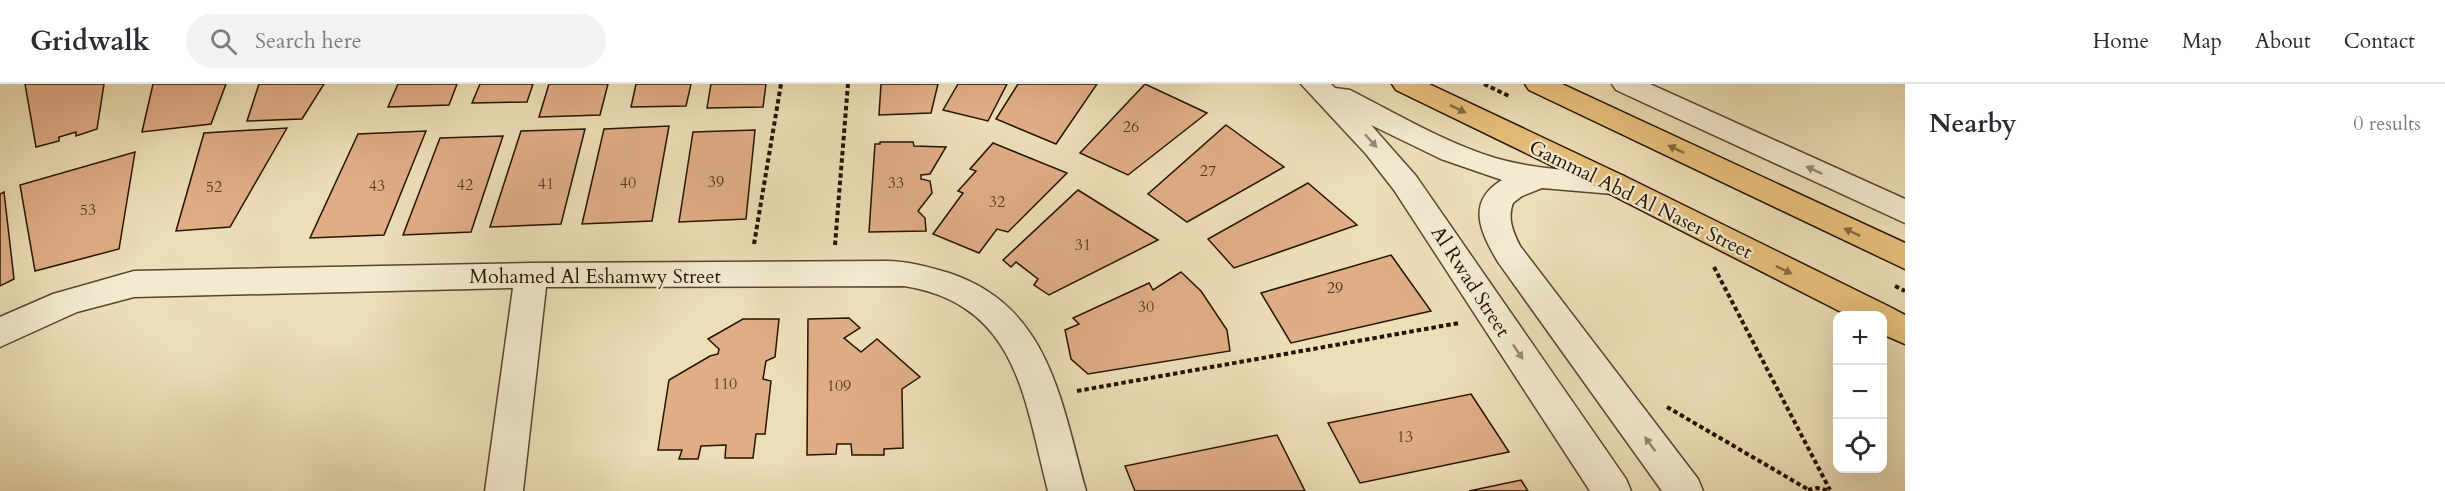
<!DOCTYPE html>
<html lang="en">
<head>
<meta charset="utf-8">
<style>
	body { margin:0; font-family:Cardo,serif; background:#f2f2f3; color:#2b2b33 }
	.controls { position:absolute; right:18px; bottom:18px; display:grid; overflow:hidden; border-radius:12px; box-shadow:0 6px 24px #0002 }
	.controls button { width:54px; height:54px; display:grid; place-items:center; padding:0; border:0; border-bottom:2px solid #e1e1e2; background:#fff; color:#2b2b33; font:30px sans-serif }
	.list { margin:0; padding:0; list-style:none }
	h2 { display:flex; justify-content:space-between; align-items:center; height:78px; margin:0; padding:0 24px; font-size:26px }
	h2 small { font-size:20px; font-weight:400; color:#7c7c81 }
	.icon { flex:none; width:33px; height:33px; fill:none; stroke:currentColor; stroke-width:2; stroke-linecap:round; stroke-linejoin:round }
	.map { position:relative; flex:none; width:1905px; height:407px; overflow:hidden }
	header { display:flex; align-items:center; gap:36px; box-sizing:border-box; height:84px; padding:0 30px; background:#fff; border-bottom:2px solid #e1e1e2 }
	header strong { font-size:28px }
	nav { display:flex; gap:33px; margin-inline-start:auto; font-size:21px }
	.search { width:420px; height:54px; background:#f2f2f3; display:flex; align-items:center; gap:15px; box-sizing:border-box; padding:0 21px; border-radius:33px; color:#7c7c81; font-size:22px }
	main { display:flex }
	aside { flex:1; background:#fff }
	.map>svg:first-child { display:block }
</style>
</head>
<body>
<header>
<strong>Gridwalk</strong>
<div class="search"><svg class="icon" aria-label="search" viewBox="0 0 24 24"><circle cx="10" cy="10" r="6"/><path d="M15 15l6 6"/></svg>Search here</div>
<nav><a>Home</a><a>Map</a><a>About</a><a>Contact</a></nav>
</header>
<main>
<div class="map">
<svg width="1905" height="407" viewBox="0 0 1905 407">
	<rect width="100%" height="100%" fill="#ecdeb7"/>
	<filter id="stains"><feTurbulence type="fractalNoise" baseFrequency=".00333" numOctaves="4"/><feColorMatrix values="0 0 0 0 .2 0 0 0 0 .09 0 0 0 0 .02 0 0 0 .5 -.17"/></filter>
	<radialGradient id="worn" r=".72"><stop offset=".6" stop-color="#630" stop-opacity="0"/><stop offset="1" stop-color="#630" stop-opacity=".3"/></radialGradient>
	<g fill="#dfad86" stroke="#261300" stroke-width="1.5">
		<polygon points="25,0 104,0 97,45 76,52 76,48 59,53 59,57 36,63"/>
		<polygon points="153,0 226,0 211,40 142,48"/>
		<polygon points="259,0 324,0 302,35 247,37"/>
		<polygon points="398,0 457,0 449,21 388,23"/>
		<polygon points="480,0 533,0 527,18 472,19"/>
		<polygon points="549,0 608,0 600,31 539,33"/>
		<polygon points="636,0 691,0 686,22 631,23"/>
		<polygon points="711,0 766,0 763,23 707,24"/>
		<polygon points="881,0 938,0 931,29 879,31"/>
		<polygon points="958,0 1007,0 988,37 943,26"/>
		<polygon points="1018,0 1097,0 1056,60 996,35"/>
		<polygon points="1145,0 1207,29 1128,91 1080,69"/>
		<polygon points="1226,41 1284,83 1187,138 1148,110"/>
		<polygon points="669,42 652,137 582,140 604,45"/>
		<polygon points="287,44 230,143 176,147 204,49"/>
		<polygon points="585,45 561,140 490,143 521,47"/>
		<polygon points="755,46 746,135 679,138 693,48"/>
		<polygon points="426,47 384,151 310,154 358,50"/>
		<polygon points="503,52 471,148 403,151 440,54"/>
		<polygon points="880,58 913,58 914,62 946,63 930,90 921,91 921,95 930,97 932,109 918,127 925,134 926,147 869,148 875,60 880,60"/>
		<polygon points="993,59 1067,89 1008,148 997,145 979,169 933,150 963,109 958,107 976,87 970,85"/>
		<polygon points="135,68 119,165 35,187 20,101"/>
		<polygon points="1308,99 1357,141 1234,184 1208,155"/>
		<polygon points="1078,106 1158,156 1049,211 1034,201 1038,195 1016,178 1011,183 1003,176"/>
		<polygon points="4,108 14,195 0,202 0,110"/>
		<polygon points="1391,171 1431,227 1291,259 1261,209"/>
		<polygon points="1181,188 1201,207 1227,246 1230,267 1088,290 1071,275 1065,246 1079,240 1073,234 1149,199 1153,206"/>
		<polygon points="849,234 860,244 844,254 861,268 877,255 920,293 902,305 903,364 884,365 884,371 852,371 851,360 837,360 836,370 807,371 808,235"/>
		<polygon points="743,235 779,235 775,273 766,277 763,295 771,297 765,350 756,350 753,374 725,374 726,361 701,362 698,375 679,375 682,366 658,366 669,296 710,272 718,270 719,265 708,255"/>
		<polygon points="1471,310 1509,368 1360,399 1328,339"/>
		<polygon points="1277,351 1305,407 1135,407 1125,382"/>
		<polygon points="1521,396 1528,407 1469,407"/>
	</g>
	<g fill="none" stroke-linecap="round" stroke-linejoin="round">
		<defs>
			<g id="minor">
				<path d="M 1301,0 L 1331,0 L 1335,4 L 1350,6 C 1397,30 1444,58 1495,74 C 1533,85 1574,87 1613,88 L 1624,92 L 1628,99 L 1624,106 L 1613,110 L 1542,104 L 1522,112 L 1513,119 C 1507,134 1513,148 1520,162 L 1698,395 L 1703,407 L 1662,407 L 1498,178 C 1481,149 1465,118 1502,96 L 1441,75 L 1371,41 L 1416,92 L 1626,395 L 1631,407 L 1590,407 L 1394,106 L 1366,70 Z"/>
				<polygon points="1612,0 1650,0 1905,115 1905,139 1616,6"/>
				<path d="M 886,177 C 908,177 928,183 949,189 C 1050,222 1061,318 1086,407 L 1048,407 C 1024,315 1018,220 904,202 L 546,203 L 523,407 L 485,407 L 513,204 L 134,213 L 77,228 L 0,263 L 0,233 L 53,210 L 134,187 L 531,179 Z"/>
			</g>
			<g id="major">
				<polygon points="1392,0 1429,0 1624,92 1888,222 1905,231 1905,260 1882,250 1882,231 1847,231 1602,106 1396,6"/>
				<polygon points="1525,0 1562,0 1905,159 1905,185 1529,6"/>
			</g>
		</defs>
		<use href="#minor" stroke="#58462e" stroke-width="3"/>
		<use href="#major" stroke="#261300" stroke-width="3"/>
		<g stroke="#261300" stroke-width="4" stroke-dasharray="4.5 3" stroke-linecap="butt">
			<polyline points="1484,0 1511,13"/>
			<polyline points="754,160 781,0"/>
			<polyline points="835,161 848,0"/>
			<polyline points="1714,183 1830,406"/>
			<polyline points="1895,202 1905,207"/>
			<polyline points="1077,307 1459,239"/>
			<polyline points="1667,323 1809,406"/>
			<polyline points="1808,406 1817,404 1830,407"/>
		</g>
		<use href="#minor" fill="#f3ead0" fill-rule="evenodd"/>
		<use href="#major" fill="#e6bf7c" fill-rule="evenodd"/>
	</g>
	<defs><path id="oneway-solid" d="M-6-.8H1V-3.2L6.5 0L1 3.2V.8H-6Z" transform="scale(1.5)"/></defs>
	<g fill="#86693e">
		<use href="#oneway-solid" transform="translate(1458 25) rotate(26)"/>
		<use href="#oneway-solid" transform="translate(1676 65) rotate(-155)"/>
		<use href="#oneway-solid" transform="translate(1852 148) rotate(-155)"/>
		<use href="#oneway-solid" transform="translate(1784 186) rotate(26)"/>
	</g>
	<g fill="#978972">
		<use href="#oneway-solid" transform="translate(1371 57) rotate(48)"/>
		<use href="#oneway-solid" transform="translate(1814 86) rotate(-155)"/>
		<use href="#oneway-solid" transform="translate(1518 268) rotate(56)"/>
		<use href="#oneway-solid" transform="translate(1650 360) rotate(-126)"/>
	</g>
	<g text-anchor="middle" stroke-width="4.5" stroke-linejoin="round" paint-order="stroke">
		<g font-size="16" fill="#543a22">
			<text x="1131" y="48">26</text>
			<text x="1208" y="92">27</text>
			<text x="716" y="103">39</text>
			<text x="628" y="104">40</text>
			<text x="896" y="104">33</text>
			<text x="546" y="105">41</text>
			<text x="465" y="106">42</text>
			<text x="377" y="107">43</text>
			<text x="214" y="108">52</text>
			<text x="997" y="123">32</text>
			<text x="88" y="131">53</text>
			<text x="1083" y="166">31</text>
			<text x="1335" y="209">29</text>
			<text x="1146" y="228">30</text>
			<text x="725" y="305">110</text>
			<text x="839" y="307">109</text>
			<text x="1405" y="358">13</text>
		</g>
		<g font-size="20" fill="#261300" stroke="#f3ead0">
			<text transform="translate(1641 115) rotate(26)" y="7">Gammal Abd Al Naser Street</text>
			<text x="595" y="199">Mohamed Al Eshamwy Street</text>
			<text transform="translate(1471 197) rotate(57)" y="7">Al Rwad Street</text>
		</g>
	</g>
	<rect width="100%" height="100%" filter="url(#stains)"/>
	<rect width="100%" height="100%" fill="url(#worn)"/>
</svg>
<div class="controls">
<button>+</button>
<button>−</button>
<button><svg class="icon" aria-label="locate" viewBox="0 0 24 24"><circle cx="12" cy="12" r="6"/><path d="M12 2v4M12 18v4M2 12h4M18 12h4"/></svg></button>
</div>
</div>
<aside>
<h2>Nearby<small>0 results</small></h2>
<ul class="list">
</ul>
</aside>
</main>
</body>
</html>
